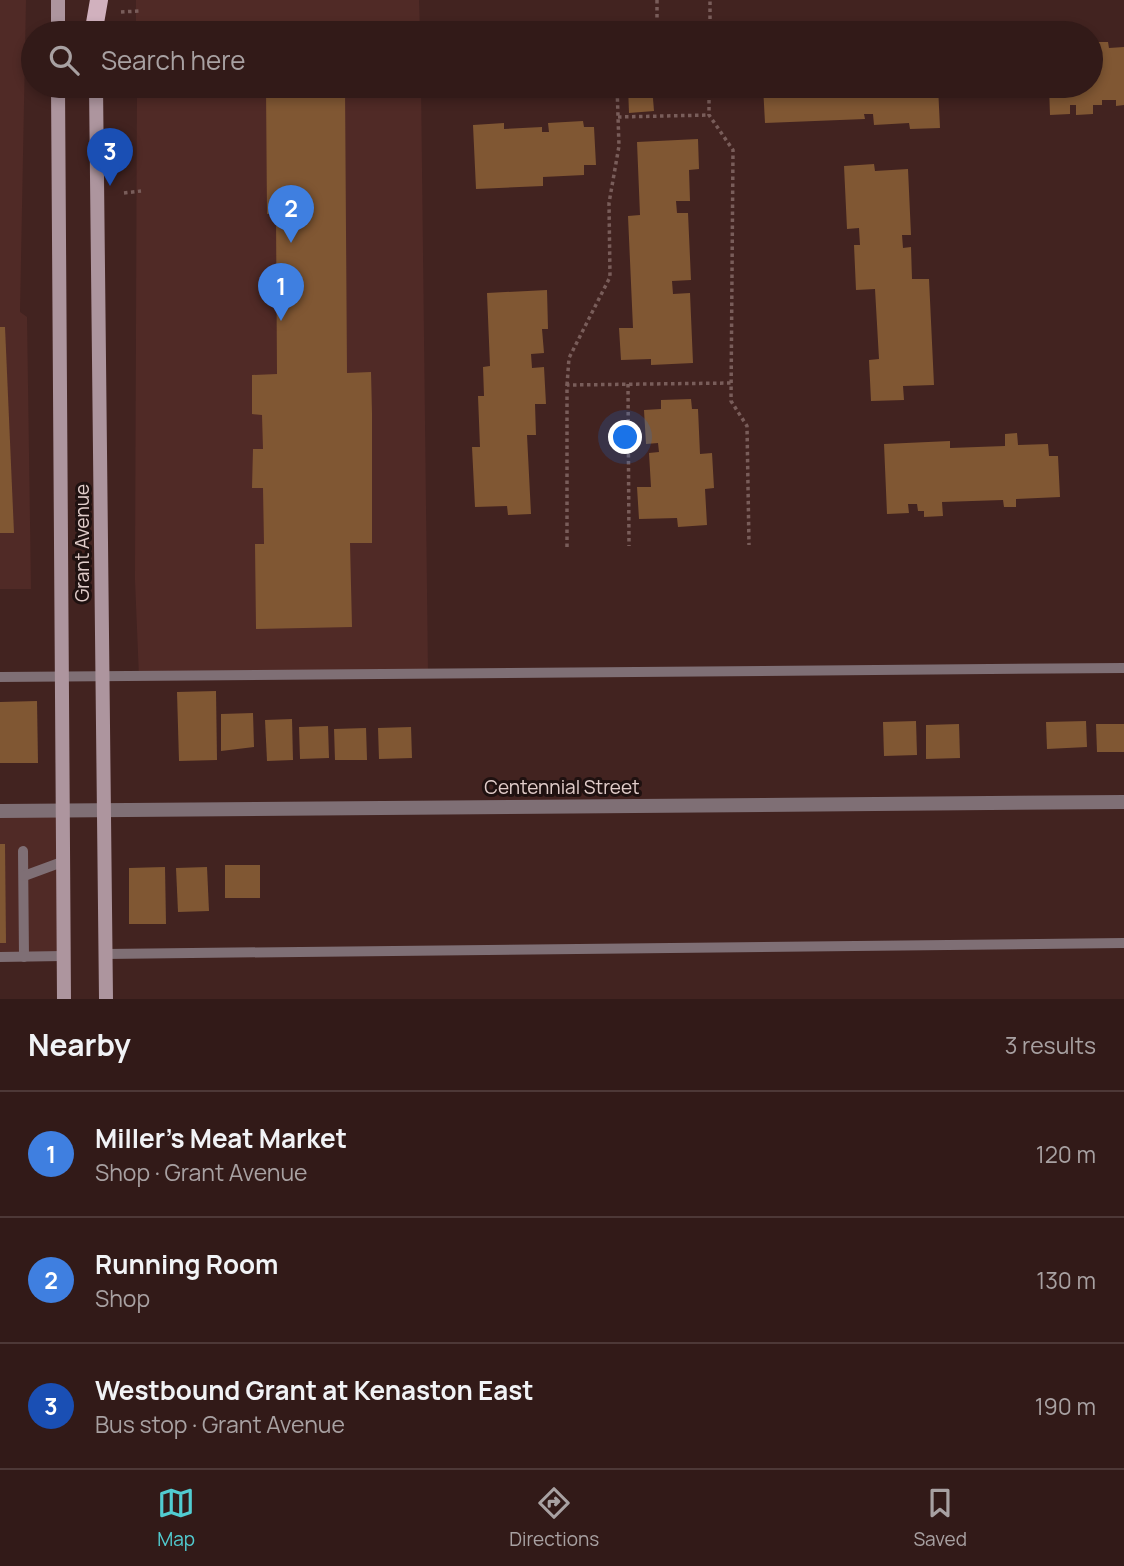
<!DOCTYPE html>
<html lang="en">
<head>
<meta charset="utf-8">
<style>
	body { margin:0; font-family:Manrope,sans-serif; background:#3d2725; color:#f1f3f6 }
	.you { position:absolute; left:626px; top:438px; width:24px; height:24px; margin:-18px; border:5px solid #fff; border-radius:50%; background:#1a73e8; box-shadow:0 0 0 10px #1a73e833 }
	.badge { display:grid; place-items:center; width:46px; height:46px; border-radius:50%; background:#51ccd1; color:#fff; font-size:23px; font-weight:700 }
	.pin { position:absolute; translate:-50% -58px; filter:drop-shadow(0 2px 4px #0008) }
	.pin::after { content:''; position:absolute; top:37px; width:24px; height:21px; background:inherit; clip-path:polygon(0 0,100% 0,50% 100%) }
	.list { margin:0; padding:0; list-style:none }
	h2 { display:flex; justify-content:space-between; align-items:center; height:91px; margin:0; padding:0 28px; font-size:30px }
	h2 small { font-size:23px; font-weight:400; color:#a8a1a2 }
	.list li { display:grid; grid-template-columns:46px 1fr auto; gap:21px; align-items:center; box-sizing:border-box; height:126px; padding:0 28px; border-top:2px solid #4d3837 }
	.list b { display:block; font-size:26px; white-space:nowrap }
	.list p { margin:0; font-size:23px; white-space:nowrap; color:#a8a1a2 }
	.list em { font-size:23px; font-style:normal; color:#a8a1a2 }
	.icon { flex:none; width:38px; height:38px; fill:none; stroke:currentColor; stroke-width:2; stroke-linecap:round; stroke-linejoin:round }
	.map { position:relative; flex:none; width:1124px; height:999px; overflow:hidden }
	.search { position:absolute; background:#321a18; box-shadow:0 4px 10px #0003; left:21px; right:21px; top:21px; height:77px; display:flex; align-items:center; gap:18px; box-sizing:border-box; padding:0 24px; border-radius:38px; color:#a8a1a2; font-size:26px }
	.sheet { height:469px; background:#321a18 }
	nav { display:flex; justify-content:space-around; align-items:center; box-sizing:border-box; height:98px; border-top:2px solid #4d3837; background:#321a18; font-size:19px; color:#a8a1a2 }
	nav a { display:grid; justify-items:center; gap:4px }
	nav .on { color:#51ccd1 }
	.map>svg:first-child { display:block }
</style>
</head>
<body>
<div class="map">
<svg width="1124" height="999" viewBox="0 0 1124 999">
	<rect width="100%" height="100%" fill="#422320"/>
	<g fill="#502a26">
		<polygon points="0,0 26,0 20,312 27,317 31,589 0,589"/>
		<polygon points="136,0 419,0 420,33 136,33"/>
		<polygon points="137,86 421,86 428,675 139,677 135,580"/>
		<polygon points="62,810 63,956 0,957 0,811"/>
	</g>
	<g fill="#805733">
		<polygon points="391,25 391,33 261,33 261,27"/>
		<polygon points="1091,42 1108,42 1109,48 1124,47 1124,105 1116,106 1116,100 1102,100 1102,105 1093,105 1093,114 1076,115 1076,105 1070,105 1070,114 1050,115 1049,86 1091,86"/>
		<polygon points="266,86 345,86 347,373 371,372 372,413 372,543 350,543 352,627 256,629 255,544 264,544 263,488 252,488 253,449 263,449 262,415 252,414 252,375 277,374 276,214 267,214"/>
		<polygon points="628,86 652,86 654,111 629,113"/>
		<polygon points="763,86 938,86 940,128 910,129 909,123 874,125 873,114 864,114 865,119 765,123"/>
		<polygon points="583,121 584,127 594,127 596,165 584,165 584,175 543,177 543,186 476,189 473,125 504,123 504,129 542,127 542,132 549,132 548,123"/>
		<polygon points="698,139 699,169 689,170 690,201 676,201 677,213 688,213 691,280 672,281 673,294 690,293 693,363 651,365 651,359 621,360 619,328 633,328 628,216 640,215 637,142"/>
		<polygon points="874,164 875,171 908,169 911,235 902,235 903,248 911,247 912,279 929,279 934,385 903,386 904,400 871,401 869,360 879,359 875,289 856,290 854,245 860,245 859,228 847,229 844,166"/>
		<polygon points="547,290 548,329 542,329 544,353 531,354 532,368 544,367 546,404 535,404 536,435 527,435 531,514 508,515 507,506 475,507 472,447 480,447 478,396 484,396 483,367 490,366 487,293"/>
		<polygon points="0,327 5,327 14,533 0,533"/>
		<polygon points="691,399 692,409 698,409 700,454 712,453 714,488 705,489 707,525 678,527 677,518 639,519 637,487 651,487 649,453 659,452 658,443 646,444 644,410 661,409 661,400"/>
		<polygon points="1017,433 1018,445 1048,444 1049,456 1058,456 1060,497 1016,499 1016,507 1004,507 1003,500 942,502 943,516 924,517 924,511 918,511 917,504 908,504 909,513 887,514 884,444 950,441 950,448 1005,446 1005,434"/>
		<polygon points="216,691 217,760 179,761 177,692"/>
		<polygon points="37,701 38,763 0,763 0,702"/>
		<polygon points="253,713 254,747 221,751 221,714"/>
		<polygon points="292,719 293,760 267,761 265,720"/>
		<polygon points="916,721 917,755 884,756 883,722"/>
		<polygon points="1086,721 1087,747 1047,749 1046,722"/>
		<polygon points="959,724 960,758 926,759 926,725"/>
		<polygon points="1096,724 1124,724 1124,752 1097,752"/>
		<polygon points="328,726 329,758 300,759 299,727"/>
		<polygon points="411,727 412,758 379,759 378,728"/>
		<polygon points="366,728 367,760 335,760 334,729"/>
		<polygon points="0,844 5,844 6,943 0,943"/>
		<rect x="225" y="865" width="35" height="33"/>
		<polygon points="165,867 166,924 129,924 129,868"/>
		<polygon points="207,867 209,911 178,912 176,868"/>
	</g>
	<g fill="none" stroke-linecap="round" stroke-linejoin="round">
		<g stroke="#795d5a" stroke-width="3.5" stroke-dasharray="3.5 3.5" stroke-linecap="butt">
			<polyline points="657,0 657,33"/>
			<polyline points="121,12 139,11"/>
			<polyline points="710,33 710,0"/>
			<polyline points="709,86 709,115 733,150 731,401 747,426 749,545"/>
			<polyline points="618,117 709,115"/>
			<polyline points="124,193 141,191"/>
			<polyline points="628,384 629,546"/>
			<polyline points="567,385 569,358 610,277 609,203 619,146 617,86"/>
			<polyline points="567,547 567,385 731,383"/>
		</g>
		<g stroke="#7f6f75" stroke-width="10">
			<polyline points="0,677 1124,668"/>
			<polyline points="23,851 24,957"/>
			<polyline points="24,876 62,862"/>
			<polyline points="105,954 1124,943"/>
			<polyline points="0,957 63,956"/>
		</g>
		<polyline stroke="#7f6f75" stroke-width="14" points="0,811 1124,802"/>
		<g stroke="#ad959e" stroke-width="14">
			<polyline points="58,33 58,0"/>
			<polyline points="58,86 64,999"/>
			<polyline points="96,86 106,999"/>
		</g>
		<polyline stroke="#d1b1be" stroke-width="18" points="95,23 99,0"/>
	</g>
	<g text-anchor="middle" stroke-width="6" stroke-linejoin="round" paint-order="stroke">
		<g font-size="19" fill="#e1cdca" stroke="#1f1110">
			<text transform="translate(82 543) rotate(-90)" y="7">Grant Avenue</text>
			<text x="562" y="794">Centennial Street</text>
		</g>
	</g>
</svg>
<div class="you"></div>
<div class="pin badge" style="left:281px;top:321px;background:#3f7fe0">1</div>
<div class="pin badge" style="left:291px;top:243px;background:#3f7fe0">2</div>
<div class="pin badge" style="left:110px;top:186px;background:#1a4fb4">3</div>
<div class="search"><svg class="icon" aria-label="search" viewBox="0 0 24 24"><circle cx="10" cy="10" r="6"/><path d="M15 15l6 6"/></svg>Search here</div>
</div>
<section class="sheet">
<h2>Nearby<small>3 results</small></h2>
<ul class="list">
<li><span class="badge" style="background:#3f7fe0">1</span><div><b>Miller's Meat Market</b><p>Shop · Grant Avenue</p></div><em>120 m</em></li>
<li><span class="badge" style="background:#3f7fe0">2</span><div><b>Running Room</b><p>Shop</p></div><em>130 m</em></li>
<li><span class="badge" style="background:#1a4fb4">3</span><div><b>Westbound Grant at Kenaston East</b><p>Bus stop · Grant Avenue</p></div><em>190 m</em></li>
</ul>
</section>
<nav>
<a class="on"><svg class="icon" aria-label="map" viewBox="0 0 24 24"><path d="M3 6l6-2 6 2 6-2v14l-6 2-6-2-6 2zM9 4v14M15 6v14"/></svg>Map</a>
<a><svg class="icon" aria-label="directions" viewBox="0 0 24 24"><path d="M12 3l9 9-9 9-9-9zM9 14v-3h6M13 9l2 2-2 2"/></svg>Directions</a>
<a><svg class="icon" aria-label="saved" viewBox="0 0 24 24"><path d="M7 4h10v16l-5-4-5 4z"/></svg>Saved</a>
</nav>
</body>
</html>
